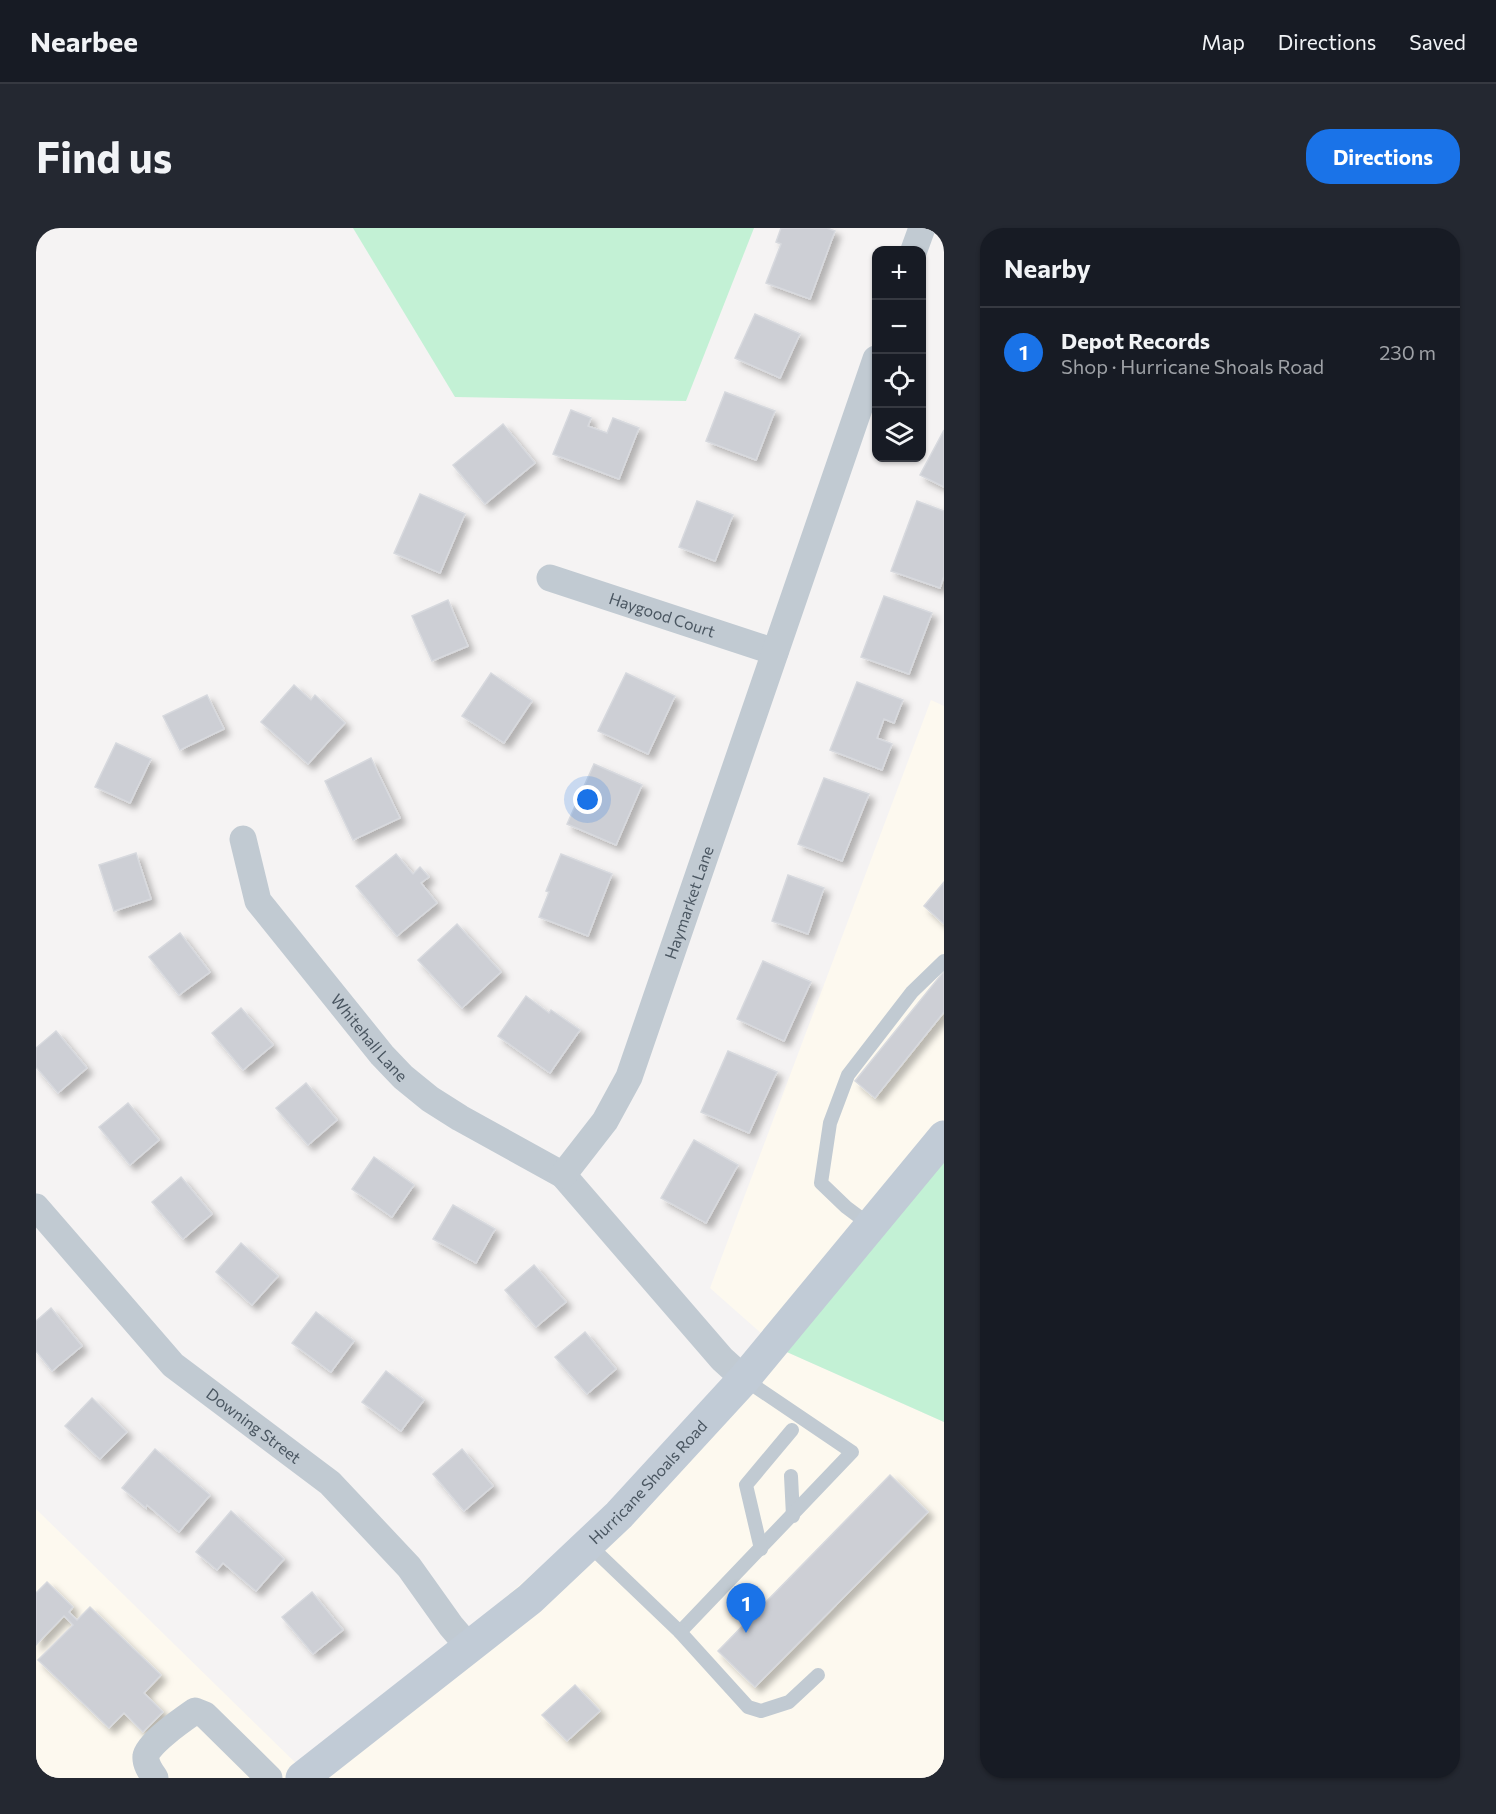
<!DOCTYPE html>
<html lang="en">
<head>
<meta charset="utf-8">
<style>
	body { margin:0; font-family:Commissioner,sans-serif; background:#242831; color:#f1f3f6 }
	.controls { position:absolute; right:18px; top:18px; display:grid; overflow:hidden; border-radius:12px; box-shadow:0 2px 4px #0004 }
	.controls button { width:54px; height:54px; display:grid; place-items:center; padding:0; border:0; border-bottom:2px solid #363941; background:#171b24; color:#f1f3f6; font:30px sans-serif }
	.you { position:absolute; left:552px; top:572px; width:21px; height:21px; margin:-15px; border:4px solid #fff; border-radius:50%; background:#1a73e8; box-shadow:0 0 0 9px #1a73e833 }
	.badge { display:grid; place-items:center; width:39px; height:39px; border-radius:50%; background:#1a73e8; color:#fff; font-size:20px; font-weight:700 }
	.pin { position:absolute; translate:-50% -50px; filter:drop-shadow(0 2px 3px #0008) }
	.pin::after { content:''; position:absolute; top:32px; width:21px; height:18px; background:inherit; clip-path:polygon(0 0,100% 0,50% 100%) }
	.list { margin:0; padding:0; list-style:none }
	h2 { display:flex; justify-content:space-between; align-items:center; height:78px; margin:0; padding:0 24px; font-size:26px }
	h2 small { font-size:20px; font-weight:400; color:#9ea1a6 }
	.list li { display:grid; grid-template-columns:39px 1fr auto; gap:18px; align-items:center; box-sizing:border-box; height:90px; padding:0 24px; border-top:2px solid #363941 }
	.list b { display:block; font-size:22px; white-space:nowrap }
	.list p { margin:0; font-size:20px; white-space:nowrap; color:#9ea1a6 }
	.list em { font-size:20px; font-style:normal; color:#9ea1a6 }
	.icon { flex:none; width:33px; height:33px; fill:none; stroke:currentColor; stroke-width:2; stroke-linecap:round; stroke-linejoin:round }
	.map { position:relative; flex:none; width:908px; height:1550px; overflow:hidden; border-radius:24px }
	header { display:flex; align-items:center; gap:36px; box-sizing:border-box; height:84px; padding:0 30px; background:#171b24; border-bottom:2px solid #363941 }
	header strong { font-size:28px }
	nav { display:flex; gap:33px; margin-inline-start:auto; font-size:21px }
	.intro { display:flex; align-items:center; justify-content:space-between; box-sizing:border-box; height:144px; padding:0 36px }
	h1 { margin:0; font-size:42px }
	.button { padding:15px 27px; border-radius:24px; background:#1a73e8; color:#fff; font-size:21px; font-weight:700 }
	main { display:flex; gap:36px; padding:0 36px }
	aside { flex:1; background:#171b24; border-radius:24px; box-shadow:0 2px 4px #0004 }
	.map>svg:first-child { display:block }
</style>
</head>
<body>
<header>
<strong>Nearbee</strong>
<nav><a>Map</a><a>Directions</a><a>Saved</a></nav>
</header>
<div class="intro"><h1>Find us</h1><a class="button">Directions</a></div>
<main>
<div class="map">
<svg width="908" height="1550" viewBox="0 0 908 1550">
	<defs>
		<filter id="shadow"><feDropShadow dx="5.5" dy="5.5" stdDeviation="3" flood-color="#0004"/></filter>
	</defs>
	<rect width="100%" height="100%" fill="#f5f3f3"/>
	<polygon fill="#fdf9ef" points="895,472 908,478 908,930 744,1121 908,1194 908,1550 0,1550 0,1281 272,1547 426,1407 709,1161 743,1121 674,1060"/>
	<g fill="#c3f1d5">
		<polygon points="317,0 718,0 650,173 419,169"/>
		<polygon points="908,930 908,1194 744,1121"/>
	</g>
	<g fill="#cdcfd5" stroke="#d7d9de" stroke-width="1.5" filter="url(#shadow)">
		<polygon points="745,0 791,0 799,3 774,71 730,55 745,16 740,14"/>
		<polygon points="719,86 764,106 744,150 699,130"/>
		<polygon points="689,164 739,183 720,232 670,213"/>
		<polygon points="535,182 555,190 552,198 571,205 577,190 603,200 583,251 517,226"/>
		<polygon points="467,196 499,235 449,276 417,237"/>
		<polygon points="908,202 908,259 884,247"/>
		<polygon points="384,266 429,286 404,345 358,325"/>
		<polygon points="661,273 697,287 679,333 643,319"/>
		<polygon points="881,273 908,283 908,348 904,360 855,343"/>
		<polygon points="848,368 896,385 873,446 825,429"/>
		<polygon points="412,372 432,418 396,433 376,388"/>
		<polygon points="455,445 496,473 468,515 426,488"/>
		<polygon points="590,445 639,468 612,526 562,503"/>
		<polygon points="821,454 867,472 858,495 848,491 841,510 856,516 846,542 794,522"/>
		<polygon points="258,457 275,472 279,467 309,495 272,536 225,494"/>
		<polygon points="171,467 188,501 144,522 127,488"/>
		<polygon points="80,515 115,531 94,575 59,559"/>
		<polygon points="335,530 364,590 317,612 289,553"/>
		<polygon points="558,536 606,557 580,617 531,596"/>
		<polygon points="788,550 833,566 806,633 762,616"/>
		<polygon points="100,625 115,671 78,683 63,637"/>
		<polygon points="360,626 377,646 384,639 393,649 385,655 401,675 361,708 320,658"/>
		<polygon points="525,626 576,646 552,708 503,689 513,664 510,663"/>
		<polygon points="752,647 788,660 772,706 736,693"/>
		<polygon points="908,654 908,696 888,678"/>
		<polygon points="421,696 465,744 426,780 382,732"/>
		<polygon points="144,705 174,744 143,767 113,729"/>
		<polygon points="727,733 775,754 748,813 701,791"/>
		<polygon points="908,743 908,784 839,870 819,853"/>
		<polygon points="490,768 513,785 515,782 544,802 514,845 462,808"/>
		<polygon points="205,780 237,817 207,842 176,805"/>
		<polygon points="20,803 51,840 22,865 0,839 0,820"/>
		<polygon points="692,823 741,844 713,905 665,884"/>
		<polygon points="270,855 301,892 272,917 240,880"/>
		<polygon points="92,875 123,912 94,937 63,899"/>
		<polygon points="658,912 702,937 670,995 625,970"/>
		<polygon points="338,929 378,957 356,989 316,961"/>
		<polygon points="145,949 176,986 147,1011 116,974"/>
		<polygon points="417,977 459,1001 440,1035 397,1011"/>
		<polygon points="205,1015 242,1048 216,1077 180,1044"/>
		<polygon points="498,1037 530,1074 500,1099 469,1062"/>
		<polygon points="15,1080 46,1118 16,1143 0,1123 0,1093"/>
		<polygon points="280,1084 318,1113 295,1144 256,1115"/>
		<polygon points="549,1104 580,1141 551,1166 519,1129"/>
		<polygon points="350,1143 388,1172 365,1203 326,1174"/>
		<polygon points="56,1170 91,1204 64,1231 29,1198"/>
		<polygon points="119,1221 174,1267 143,1304 111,1277 110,1280 86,1260"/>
		<polygon points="426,1221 457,1258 428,1283 397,1246"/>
		<polygon points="854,1247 892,1284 719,1459 682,1423"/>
		<polygon points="195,1283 248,1331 220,1363 187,1335 181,1342 160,1324"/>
		<polygon points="11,1354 37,1379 33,1384 41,1392 54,1379 125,1447 108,1465 127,1484 107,1504 88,1485 73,1500 2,1432 37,1397 28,1388 0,1417 0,1365"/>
		<polygon points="276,1364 307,1402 277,1426 246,1389"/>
		<polygon points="539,1457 564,1483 531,1513 506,1487"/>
	</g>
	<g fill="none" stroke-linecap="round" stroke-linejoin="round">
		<g stroke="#c1cad2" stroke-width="14">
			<polyline points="834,997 810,979 785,955 794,895 812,847 876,764 908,733"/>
			<polyline points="755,1248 757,1288"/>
			<polyline points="552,1316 644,1404 816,1224 708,1151"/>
			<polyline points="725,1321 710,1257 756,1202"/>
			<polyline points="644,1404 712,1479 725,1483 753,1474 782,1447"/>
		</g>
		<g stroke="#c1cad2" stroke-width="27">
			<polyline points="878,22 886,0"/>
			<path id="s1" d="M 514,350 L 739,424"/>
			<path id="s2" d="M 207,611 L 222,673 L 346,827 L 367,849 L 394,871 L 424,890 L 527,947 L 686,1131 L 708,1151"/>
			<path id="s3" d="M 527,947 L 569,893 L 593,849 L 840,131"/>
			<path id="s4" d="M 0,979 L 137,1137 L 294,1255 L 373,1339 L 415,1398 L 433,1419"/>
			<path d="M 119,1550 C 115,1544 109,1536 110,1528 C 111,1516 149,1490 159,1483 L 169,1487 L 233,1550"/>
		</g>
		<path stroke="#c1cbd6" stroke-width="33" id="s5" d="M 266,1550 L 494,1371 L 583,1287 L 708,1151 L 908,909"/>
	</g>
	<g text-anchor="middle" stroke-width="5" stroke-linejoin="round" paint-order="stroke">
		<g font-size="16" fill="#4a5661" stroke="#fff">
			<text dy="6" stroke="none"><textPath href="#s1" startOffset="118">Haygood Court</textPath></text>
			<text dy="6" stroke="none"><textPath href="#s3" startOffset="303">Haymarket Lane</textPath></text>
			<text dy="6" stroke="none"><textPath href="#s2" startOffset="240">Whitehall Lane</textPath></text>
			<text dy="6" stroke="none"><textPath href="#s4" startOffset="310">Downing Street</textPath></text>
			<text dy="6" stroke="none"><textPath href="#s5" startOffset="456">Hurricane Shoals Road</textPath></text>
		</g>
	</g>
</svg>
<div class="controls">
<button>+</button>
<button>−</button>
<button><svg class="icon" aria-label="locate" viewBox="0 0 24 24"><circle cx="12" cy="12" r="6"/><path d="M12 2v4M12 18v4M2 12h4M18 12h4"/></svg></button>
<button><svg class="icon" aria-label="layers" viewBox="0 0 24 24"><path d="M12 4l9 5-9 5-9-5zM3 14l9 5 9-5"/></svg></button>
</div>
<div class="you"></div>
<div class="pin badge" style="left:710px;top:1405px">1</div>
</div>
<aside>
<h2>Nearby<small></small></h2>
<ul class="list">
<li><span class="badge">1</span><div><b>Depot Records</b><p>Shop · Hurricane Shoals Road</p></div><em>230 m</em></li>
</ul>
</aside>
</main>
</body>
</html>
